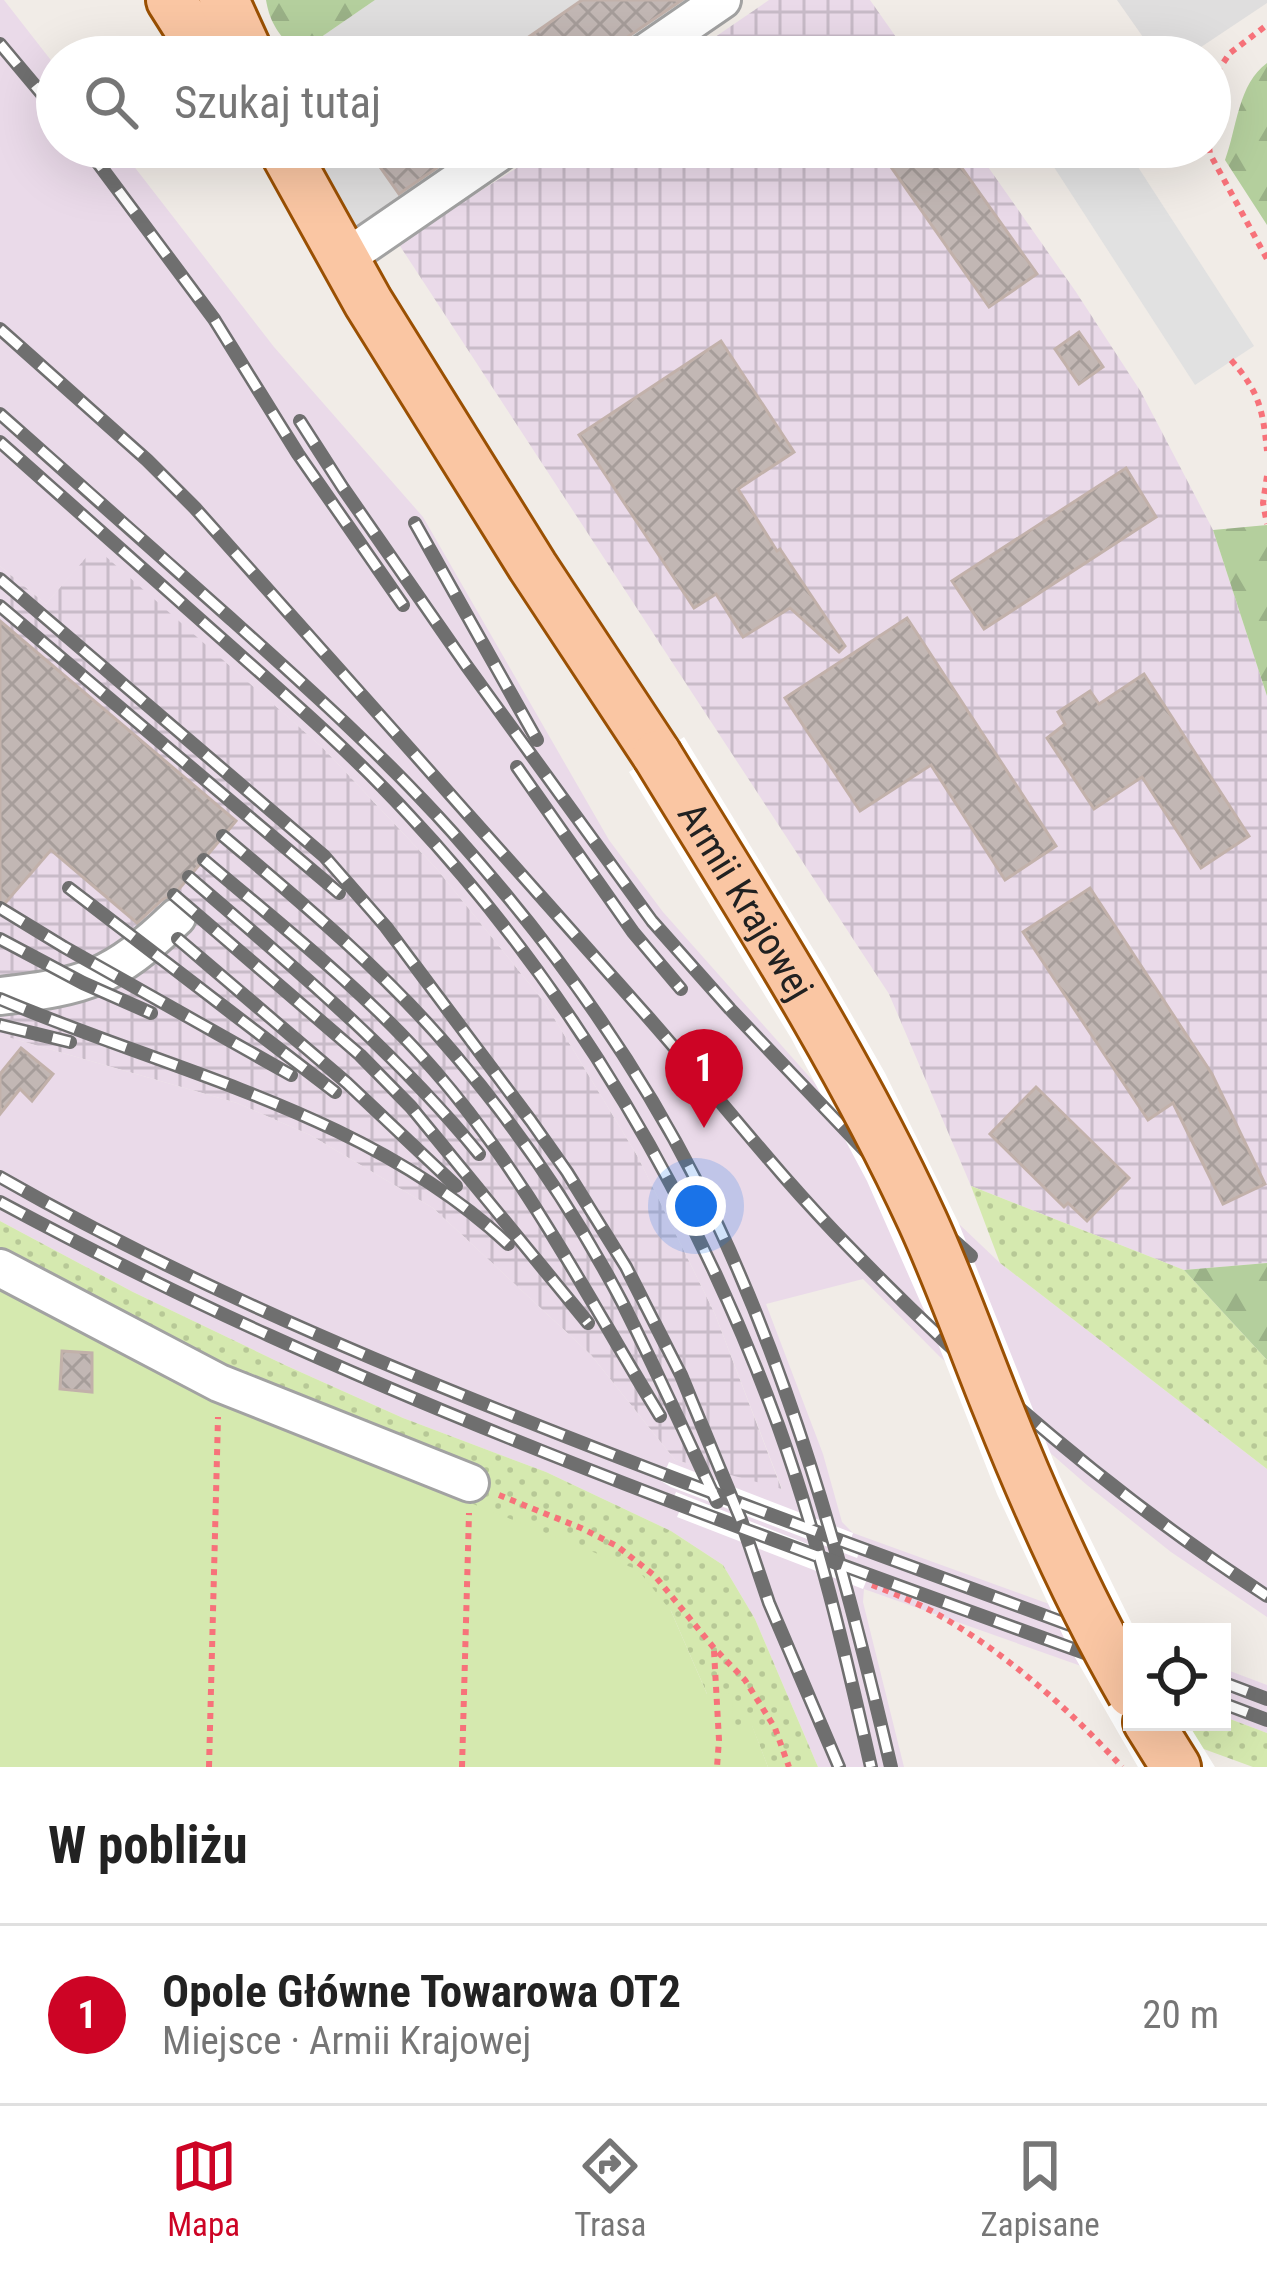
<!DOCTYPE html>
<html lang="pl">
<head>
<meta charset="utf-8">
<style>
	body { margin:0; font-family:"Roboto Condensed",sans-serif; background:#f2f2f2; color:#222 }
	.controls { position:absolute; right:36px; bottom:36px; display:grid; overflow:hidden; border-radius:0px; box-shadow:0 12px 48px #0002 }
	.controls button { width:108px; height:108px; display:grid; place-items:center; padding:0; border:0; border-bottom:3px solid #e0e0e0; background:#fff; color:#222; font:60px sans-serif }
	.you { position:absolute; left:696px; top:1206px; width:42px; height:42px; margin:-30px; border:9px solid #fff; border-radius:50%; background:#1a73e8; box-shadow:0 0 0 18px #1a73e833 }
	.badge { display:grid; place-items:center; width:78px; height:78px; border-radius:50%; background:#cd0425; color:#fff; font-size:39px; font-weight:700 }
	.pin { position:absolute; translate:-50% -99px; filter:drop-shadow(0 3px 6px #0008) }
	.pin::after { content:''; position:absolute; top:63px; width:42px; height:36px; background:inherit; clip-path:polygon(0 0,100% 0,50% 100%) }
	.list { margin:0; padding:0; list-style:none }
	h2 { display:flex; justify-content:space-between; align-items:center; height:156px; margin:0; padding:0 48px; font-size:51px }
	h2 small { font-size:39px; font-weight:400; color:#767676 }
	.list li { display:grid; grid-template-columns:78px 1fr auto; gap:36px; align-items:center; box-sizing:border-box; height:180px; padding:0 48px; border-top:3px solid #e0e0e0 }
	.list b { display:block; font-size:45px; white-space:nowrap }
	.list p { margin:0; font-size:39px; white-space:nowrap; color:#767676 }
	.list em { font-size:39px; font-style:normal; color:#767676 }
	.icon { flex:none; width:66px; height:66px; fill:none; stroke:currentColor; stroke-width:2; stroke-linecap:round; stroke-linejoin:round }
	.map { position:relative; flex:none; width:1267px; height:1767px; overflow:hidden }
	.search { position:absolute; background:#fff; box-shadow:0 12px 48px #0002; left:36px; right:36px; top:36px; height:132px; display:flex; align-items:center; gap:30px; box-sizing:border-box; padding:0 42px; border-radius:66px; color:#767676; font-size:45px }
	.sheet { height:336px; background:#fff }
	nav { display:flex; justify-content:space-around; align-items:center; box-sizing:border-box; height:168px; border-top:3px solid #e0e0e0; background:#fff; font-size:33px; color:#767676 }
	nav a { display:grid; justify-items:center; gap:6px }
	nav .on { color:#cd0425 }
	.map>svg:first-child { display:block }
</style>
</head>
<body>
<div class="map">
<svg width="1267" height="1767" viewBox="0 0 1267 1767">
	<defs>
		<pattern id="industrial-grid" width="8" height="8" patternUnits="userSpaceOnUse" patternTransform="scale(3)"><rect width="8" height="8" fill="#eadae9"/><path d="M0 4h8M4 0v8" fill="none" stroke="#c8bbc8"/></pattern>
		<pattern id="grass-dots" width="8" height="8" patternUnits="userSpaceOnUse" patternTransform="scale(3)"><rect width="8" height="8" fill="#d5e9af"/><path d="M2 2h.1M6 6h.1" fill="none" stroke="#b7c896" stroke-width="1.8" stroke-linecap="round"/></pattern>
		<pattern id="forest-firs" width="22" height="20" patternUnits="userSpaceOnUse" patternTransform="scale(3)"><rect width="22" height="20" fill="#b4cf9d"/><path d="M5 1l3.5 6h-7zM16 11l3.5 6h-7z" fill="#9ab187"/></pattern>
		<pattern id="building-cross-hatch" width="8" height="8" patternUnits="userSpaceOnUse" patternTransform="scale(3)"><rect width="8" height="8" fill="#c2b7b4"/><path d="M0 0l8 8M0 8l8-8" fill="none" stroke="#a69d9a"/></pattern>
	</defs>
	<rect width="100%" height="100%" fill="#f1ece7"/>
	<g fill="#dfdede">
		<polygon points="375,0 689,0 605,57 292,57"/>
		<polygon points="1117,0 1267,0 1267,3 1186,57 1157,57"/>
		<polygon points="312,147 472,147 355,226"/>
	</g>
	<g fill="url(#industrial-grid)">
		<polygon points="769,0 870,0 910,57 686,57"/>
		<polygon points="550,147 974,147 1076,292 1141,392 1213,530 1267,696 1267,1263 1184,1270 971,1186 889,994 398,243"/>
		<polygon points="95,546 323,748 436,868 545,1003 638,1157 715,1314 782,1490 675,1460 591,1355 433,1208 310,1135 237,1103 0,1035 0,566 46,604"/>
	</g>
	<g fill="#eadae9">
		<polygon points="0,0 4,0 57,68 57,147 119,147 274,347 423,517 609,840 663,912 838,1109 1000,1263 1267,1469 1267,1617 1171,1552 1087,1485 939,1356 863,1279 766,1304 823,1454 842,1522 853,1533 1132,1634 1132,1684 864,1589 863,1602 904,1767 818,1767 755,1619 723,1565 671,1531 546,1472 403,1418 287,1366 133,1292 0,1221 0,1035 237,1103 310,1135 433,1208 591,1355 675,1460 782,1489 715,1314 638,1157 545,1003 436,868 323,748 95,547 46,604 0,566"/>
		<polygon points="1222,1668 1267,1685 1267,1733 1222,1716"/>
	</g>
	<g fill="url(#grass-dots)">
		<polygon points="971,1186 1184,1270 1267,1360 1267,1469 1000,1263"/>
		<polygon points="0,1221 133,1292 287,1366 403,1418 546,1472 671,1531 723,1565 755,1619 818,1767 768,1767 752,1726 732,1725 707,1694 671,1611 248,1414 0,1285"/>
		<polygon points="1222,1716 1267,1733 1267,1767 1253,1767 1201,1748 1171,1722 1222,1722"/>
	</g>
	<g fill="url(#forest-firs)">
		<path d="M 266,0 L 375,0 L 298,53 C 280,37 270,24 266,0 Z"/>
		<path d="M 1267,63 L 1267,225 L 1225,160 C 1237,128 1238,84 1267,63 Z"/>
		<polygon points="1267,525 1267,696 1213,530"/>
		<polygon points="1267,1263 1267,1360 1184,1270"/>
	</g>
	<polygon fill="#d5e9af" points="0,1286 248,1414 638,1570 671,1611 707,1694 733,1693 732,1725 752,1725 768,1767 0,1767"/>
	<polygon fill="#e1e1e1" points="1041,147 1125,147 1254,346 1195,385"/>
	<g fill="#fff">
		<polygon points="684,737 826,970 885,1073 959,1224 1060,1477 1136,1632 1132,1632 1132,1722 1187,1722 1215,1767 1138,1767 1065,1640 997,1494 931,1326 867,1181 791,1038 629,772"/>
		<polygon points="669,1462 853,1533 851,1539 863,1544 857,1558 671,1487 661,1481"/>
		<polygon points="676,1492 871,1569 863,1589 677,1517 680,1510 670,1506"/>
	</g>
	<g fill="url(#building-cross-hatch)" stroke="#c2b1aa" stroke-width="3">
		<polygon points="582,0 682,0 626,38 618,51 610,57 500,57"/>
		<polygon points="366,147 467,147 399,194"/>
		<polygon points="877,147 947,147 1037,274 989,307"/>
		<polygon points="1079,332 1103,367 1079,384 1055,349"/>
		<polygon points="721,341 794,452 738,489 777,551 780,549 845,646 839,652 790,608 743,637 716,594 694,608 579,435"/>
		<polygon points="1126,468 1156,517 984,629 952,581"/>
		<polygon points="907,618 1056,846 1005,880 931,765 860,811 785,698"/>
		<polygon points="0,621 236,821 174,895 162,900 137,923 51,850 0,909"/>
		<polygon points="1144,674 1249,836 1201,868 1142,777 1094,809 1047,738 1065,724 1058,712 1090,691 1099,704"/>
		<polygon points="1090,888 1212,1074 1265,1184 1223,1204 1173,1103 1148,1120 1023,932"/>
		<polygon points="21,1048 53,1074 32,1101 20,1089 0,1114 0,1074"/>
		<polygon points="1036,1087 1129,1178 1087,1221 1068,1203 1064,1207 990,1134"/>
		<polygon points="62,1351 92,1353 92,1392 60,1389"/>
	</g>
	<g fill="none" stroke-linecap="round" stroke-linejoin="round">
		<defs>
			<g id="minor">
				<polyline points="639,57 722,0"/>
				<polyline points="344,259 507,147"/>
				<path d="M 0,996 C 87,986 112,979 177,917"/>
				<polyline points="0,1268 219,1383 470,1483"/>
			</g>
			<g id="major">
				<polyline points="171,0 207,57"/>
				<polyline points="224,0 250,57"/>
				<polyline points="282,147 368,302 533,567 657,755"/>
				<polyline points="1148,1722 1176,1767"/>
			</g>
		</defs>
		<use href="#minor" stroke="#a2a2a2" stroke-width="42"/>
		<use href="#major" stroke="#9a5003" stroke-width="54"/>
		<g stroke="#f7727a" stroke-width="6" stroke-dasharray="6 6" stroke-linecap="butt">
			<polyline points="1210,82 1230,53 1267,25"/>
			<polyline points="1209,147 1210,154 1267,259"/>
			<path d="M 1231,360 C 1259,391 1263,410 1267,451"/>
			<polyline points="1267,476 1263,503 1267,524"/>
			<polyline points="499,1495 581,1528 617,1546 655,1576 714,1648 745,1680 775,1728 789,1767"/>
			<path d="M 872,1585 C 898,1595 925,1606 949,1621 C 1014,1660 1072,1712 1122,1767"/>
			<polyline points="714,1651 719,1740 717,1767"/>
			<polyline points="209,1767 218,1417"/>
			<polyline points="462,1767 469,1513"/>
		</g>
		<use href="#minor" stroke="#fff" stroke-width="36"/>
		<use href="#major" stroke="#fac6a3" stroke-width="48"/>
		<defs>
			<g id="rail">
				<polyline points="0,44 57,112"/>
				<polyline points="86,147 214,319 298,454 403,605"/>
				<path d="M 0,329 L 147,460 L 195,508 C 346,677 496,846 647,1016 C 715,1093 778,1175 850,1248 C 976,1378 1115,1497 1267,1596"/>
				<path d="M 0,414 C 77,482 154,550 231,619 C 308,688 384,756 453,833 C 547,938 633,1057 697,1182 C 790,1367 844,1566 891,1767"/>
				<polyline points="300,421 343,488 466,665 652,921 730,1009 934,1223 971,1256"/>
				<path d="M 0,442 C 77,510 154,579 231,647 C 292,701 354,755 409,815 C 573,991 696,1201 778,1425 C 818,1536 845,1652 871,1767"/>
				<polyline points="415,523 537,740"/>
				<polyline points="0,579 324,856 386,927 531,1121 567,1172 626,1267 681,1375 741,1520 769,1603 839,1767"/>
				<polyline points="0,606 339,893"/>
				<polyline points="517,767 633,932 681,989"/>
				<path d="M 223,836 C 305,905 386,973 455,1055 C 520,1131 577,1216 623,1304 C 656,1369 686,1436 717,1502"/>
				<path d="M 204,860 C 283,927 366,992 434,1070 C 525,1174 589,1300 660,1416"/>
				<path d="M 189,877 C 291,965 394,1050 479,1154"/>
				<polyline points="69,888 335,1092"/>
				<polyline points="174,895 360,1055 411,1107 588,1323"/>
				<polyline points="0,908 64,947 291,1075"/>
				<polyline points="0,939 83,983 151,1013"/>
				<polyline points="178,939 347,1083 456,1186"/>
				<path d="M 0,999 C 172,1072 368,1113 508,1244"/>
				<polyline points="0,1025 70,1042"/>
				<path d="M 0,1177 C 166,1272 342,1348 519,1418 C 722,1499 928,1572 1132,1648"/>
				<path d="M 0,1202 C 88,1249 177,1294 268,1335 C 548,1462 843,1566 1132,1670"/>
				<polyline points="1222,1682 1267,1699"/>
				<polyline points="1222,1703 1267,1720"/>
			</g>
		</defs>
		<use href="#rail" stroke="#6f6f6f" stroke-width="14"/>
		<use href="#rail" stroke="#fff" stroke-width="9" stroke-dasharray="27" stroke-linecap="butt"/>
		<defs>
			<g id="major-bridge">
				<path id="s1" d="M 657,755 C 750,907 847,1057 922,1220 C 950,1281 972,1344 997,1406 C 1036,1504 1079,1601 1132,1693"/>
			</g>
		</defs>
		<use href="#major-bridge" stroke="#9a5003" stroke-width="54" stroke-linecap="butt"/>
		<use href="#major-bridge" stroke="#fac6a3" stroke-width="48"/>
	</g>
	<g text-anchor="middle" stroke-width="9" stroke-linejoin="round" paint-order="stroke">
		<g font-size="39" fill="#212121" stroke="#fff">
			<text dy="14" stroke="none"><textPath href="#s1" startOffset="171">Armii Krajowej</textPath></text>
		</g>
	</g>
</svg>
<div class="controls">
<button><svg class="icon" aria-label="locate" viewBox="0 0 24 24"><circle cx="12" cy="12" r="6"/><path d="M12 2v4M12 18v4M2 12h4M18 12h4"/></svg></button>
</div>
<div class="you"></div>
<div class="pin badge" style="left:704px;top:1128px">1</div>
<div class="search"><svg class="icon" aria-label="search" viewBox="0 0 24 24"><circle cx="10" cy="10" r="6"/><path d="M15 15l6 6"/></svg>Szukaj tutaj</div>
</div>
<section class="sheet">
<h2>W pobliżu<small></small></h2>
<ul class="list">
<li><span class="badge">1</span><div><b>Opole Główne Towarowa OT2</b><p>Miejsce · Armii Krajowej</p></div><em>20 m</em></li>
</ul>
</section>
<nav>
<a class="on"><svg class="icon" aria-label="map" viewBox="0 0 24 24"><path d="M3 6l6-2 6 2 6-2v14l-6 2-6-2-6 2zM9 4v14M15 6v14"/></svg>Mapa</a>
<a><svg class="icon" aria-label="directions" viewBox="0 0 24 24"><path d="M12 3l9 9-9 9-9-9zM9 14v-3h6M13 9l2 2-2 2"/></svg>Trasa</a>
<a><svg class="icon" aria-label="saved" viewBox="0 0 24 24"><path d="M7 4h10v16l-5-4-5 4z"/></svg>Zapisane</a>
</nav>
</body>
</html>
